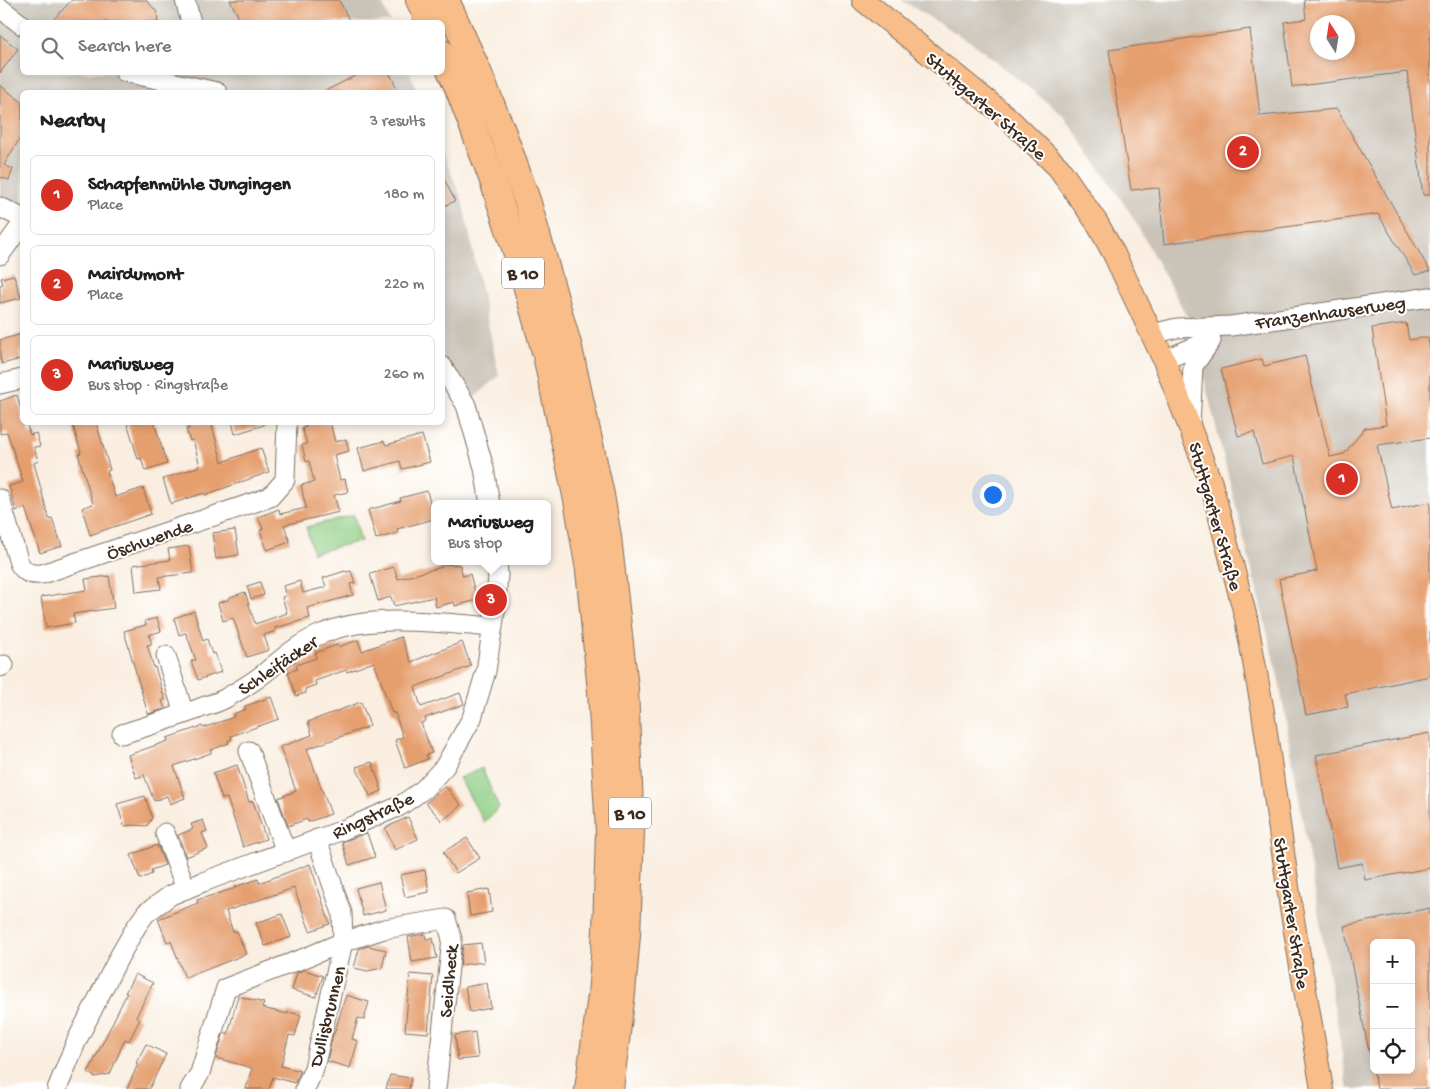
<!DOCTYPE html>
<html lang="en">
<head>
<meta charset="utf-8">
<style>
	body { margin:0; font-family:"Gochi Hand",sans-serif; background:#f2f2f2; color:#202124 }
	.controls { position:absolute; right:15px; bottom:15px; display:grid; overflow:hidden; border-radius:8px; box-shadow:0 2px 8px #0003 }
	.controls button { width:45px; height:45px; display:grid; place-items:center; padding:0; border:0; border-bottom:1px solid #e0e0e0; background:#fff; color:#202124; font:25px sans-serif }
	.compass { position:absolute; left:1310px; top:15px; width:45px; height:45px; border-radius:50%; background:#fff; box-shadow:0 2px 8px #0003; rotate:348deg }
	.you { position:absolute; left:992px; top:494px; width:18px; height:18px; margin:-12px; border:4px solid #fff; border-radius:50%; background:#1a73e8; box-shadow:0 0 0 8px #1a73e833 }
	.badge { display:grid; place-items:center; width:32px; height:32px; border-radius:50%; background:#d93025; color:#fff; font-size:16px; font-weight:700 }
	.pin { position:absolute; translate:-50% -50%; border:2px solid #fff; box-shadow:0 1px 5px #0006 }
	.popup { position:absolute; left:431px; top:500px; width:120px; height:65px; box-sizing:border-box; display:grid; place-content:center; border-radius:8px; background:#fff; filter:drop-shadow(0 1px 4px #0005); font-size:16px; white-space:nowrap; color:#757577 }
	.popup b { font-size:19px; color:#202124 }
	.popup::after { content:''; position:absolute; left:50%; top:100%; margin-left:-10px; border:10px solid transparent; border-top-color:#fff }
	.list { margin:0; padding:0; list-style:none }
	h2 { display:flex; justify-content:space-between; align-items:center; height:65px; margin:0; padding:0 20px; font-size:21px }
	h2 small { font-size:16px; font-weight:400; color:#757577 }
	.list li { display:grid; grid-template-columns:32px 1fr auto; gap:15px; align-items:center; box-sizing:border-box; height:80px; margin:0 10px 10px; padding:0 10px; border:1px solid #e0e0e0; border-radius:8px }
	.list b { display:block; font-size:19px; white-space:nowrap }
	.list p { margin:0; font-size:16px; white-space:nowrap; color:#757577 }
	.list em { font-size:16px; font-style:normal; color:#757577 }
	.icon { flex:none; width:28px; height:28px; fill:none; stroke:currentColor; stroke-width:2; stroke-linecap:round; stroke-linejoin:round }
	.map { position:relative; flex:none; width:1430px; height:1089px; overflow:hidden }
	.search { position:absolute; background:#fff; box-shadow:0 2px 8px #0003; left:20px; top:20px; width:425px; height:55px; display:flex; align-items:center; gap:12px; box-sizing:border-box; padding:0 18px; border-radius:8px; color:#757577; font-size:19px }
	.panel { position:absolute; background:#fff; box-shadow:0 2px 8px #0003; left:20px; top:90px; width:425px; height:335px; border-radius:8px }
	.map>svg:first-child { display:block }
</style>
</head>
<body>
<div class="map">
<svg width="1430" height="1089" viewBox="0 0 1430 1089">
	<rect width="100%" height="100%" fill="#fff"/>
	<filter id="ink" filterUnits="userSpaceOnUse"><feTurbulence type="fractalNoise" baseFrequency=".02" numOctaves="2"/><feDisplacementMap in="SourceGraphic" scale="10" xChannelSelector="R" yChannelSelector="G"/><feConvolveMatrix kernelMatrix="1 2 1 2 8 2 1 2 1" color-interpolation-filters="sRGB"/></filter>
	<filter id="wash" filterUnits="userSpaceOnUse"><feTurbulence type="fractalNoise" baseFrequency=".0096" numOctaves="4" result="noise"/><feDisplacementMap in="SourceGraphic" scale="20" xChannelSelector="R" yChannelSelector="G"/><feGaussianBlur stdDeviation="1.12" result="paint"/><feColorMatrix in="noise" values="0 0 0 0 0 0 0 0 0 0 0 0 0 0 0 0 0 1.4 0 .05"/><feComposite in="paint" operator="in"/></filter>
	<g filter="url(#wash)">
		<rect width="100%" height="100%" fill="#f9eee0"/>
		<g fill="#c9c3b8" fill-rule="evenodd">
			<polygon points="0,0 381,0 390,22 22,22 22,72 410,73 418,92 22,92 22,218 0,207"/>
			<path d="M 901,0 L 1430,0 L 1430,1089 L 1348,1089 L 1279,680 L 1190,322 L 1131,214 L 1064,116 L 974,44 ZM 1318,22 L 1348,22 L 1348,52 L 1318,52 ZM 1374,943 L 1411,943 L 1411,1070 L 1374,1070 Z"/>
			<polygon points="442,152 462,199 499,376 466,405 443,366"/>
		</g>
		<g fill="#8ecc82" stroke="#647b50">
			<polygon points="354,515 361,541 313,553 306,527"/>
			<polygon points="482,768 499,808 484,822 459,778"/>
		</g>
		<g id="blocks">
			<g fill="#e59e6d" fill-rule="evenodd">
				<polygon points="72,0 146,0 157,12 158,22 51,22"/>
				<polygon points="230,0 339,0 350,22 241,22"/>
				<path d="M 1304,0 L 1430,0 L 1430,195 L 1423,195 L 1407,72 L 1292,87 L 1284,22 L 1306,19 ZM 1318,22 L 1348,22 L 1348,52 L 1318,52 Z"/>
				<polygon points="1250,29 1260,116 1337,109 1430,271 1415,275 1378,214 1164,244 1159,188 1131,190 1109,50"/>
				<polygon points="0,35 18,49 0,73"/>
				<polygon points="363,72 389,72 399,92 323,92"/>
				<polygon points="0,85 22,102 22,135 4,165 13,169 9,180 0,177"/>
				<polygon points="442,175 455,201 442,207"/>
				<polygon points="14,275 21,298 0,303 0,285 3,284 1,278"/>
				<polygon points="1406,323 1409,340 1428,337 1430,352 1430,438 1377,445 1392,510 1430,502 1430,676 1345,694 1348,707 1306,715 1279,579 1317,571 1294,456 1262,464 1254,432 1238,436 1221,369 1262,359 1264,366 1305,356 1330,457 1344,454 1365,428 1386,425 1372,328"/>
				<polygon points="22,334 22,350 19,351 21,359 2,364 0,356 0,340"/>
				<polygon points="17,395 22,413 22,422 26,422 30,435 36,433 40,446 34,447 38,461 34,463 49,519 52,518 62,546 40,553 25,508 16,511 9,486 23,482 7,432 0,434 0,401"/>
				<polygon points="72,422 96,422 110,470 107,471 115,497 143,488 151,514 90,535 82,508 93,504 78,454 81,453"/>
				<polygon points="127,422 154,422 167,464 145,471 141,458 138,459"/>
				<polygon points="187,422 211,422 222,462 261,448 269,472 205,495 204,493 171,504 163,479 200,466 193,440 190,441 186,429 189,429"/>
				<polygon points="232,422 264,422 264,425 235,434"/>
				<polygon points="305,422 330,422 335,442 346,439 349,451 334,455 340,480 345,479 348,492 334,495 339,512 284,525 290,542 267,550 260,530 263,529 258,517 279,509 280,514 306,508 301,485 314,482 309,461 306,462 302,445 307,444 302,428 306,427"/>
				<polygon points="422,435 430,462 402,469 400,461 364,471 358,448 384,441 386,445"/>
				<polygon points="427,491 434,519 397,529 398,533 376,539 368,510 401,501 400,498"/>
				<polygon points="235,530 239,555 216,559 212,533"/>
				<polygon points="189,546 193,573 159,577 161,589 136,592 133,565 170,560 168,549"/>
				<polygon points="441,564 460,565 463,576 470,574 477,600 455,606 454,602 436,607 434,597 394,606 391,597 378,601 370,574 394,567 398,579 442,567"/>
				<polygon points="345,571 346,572 351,571 355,583 350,584 353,595 307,608 310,618 275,628 276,631 264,635 269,650 247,657 233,618 223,621 218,603 228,600 228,598 245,592 255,624 287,613 282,597 286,596 283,586 300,581 303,593 326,587 323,578"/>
				<polygon points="109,576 114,608 73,614 75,623 46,628 41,597 87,590 85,579"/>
				<polygon points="260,582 264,595 251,599 247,586"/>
				<polygon points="194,611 203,641 207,639 212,654 215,653 221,672 198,680 191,661 196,660 186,633 179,635 174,618"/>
				<polygon points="157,618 161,631 149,635 152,644 147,645 154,668 155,667 165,700 162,701 165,709 148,714 124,631 146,625 145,621"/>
				<polygon points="401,637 411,662 462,642 471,666 415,687 421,707 460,693 464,704 425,718 426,721 421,723 432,753 426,755 428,759 405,768 395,740 403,737 395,713 392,713 374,662 347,672 346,670 315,681 316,685 305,689 306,693 296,696 288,672 297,669 296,665 316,658 315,653 337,645 338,647 358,640 362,651"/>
				<polygon points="271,697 279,719 231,736 232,739 228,741 229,743 211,750 211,753 174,766 185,798 170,804 167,796 154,801 144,775 136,778 128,755 168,741 167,738 202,726 203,728 234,717 233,714 246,709 245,706"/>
				<polygon points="361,702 370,726 307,749 331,814 308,822 307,819 288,826 278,798 296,791 280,747 312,735 308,722"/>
				<polygon points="1430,733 1430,868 1365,880 1362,863 1337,868 1316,755"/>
				<polygon points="372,762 382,791 370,796 356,767"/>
				<polygon points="237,765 249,802 253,801 266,839 243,847 227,798 222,799 213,773"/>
				<polygon points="445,786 461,805 442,821 426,803"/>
				<polygon points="145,796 152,818 147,826 133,825 124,826 117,804"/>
				<polygon points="408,817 418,839 395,850 385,828"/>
				<polygon points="203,820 207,831 202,833 208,848 186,857 178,835 193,829 191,824"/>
				<polygon points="367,833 375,857 349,865 342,842"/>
				<polygon points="467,838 480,858 456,873 443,852"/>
				<polygon points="157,845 165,865 151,870 152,874 140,879 131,855"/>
				<polygon points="310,864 330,924 310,931 294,888 226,911 233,932 237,931 246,954 185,978 171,941 167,942 158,919 198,903 197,900 236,888 235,887 258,879 259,883"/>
				<polygon points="425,870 429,892 405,897 400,875"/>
				<polygon points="379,882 386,910 363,916 356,888"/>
				<polygon points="489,889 492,912 470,916 467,893"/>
				<polygon points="1430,908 1430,1089 1377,1089 1373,1070 1411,1070 1411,943 1374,943 1374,1051 1369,1052 1344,926"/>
				<polygon points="282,914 291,937 265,946 256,923"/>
				<polygon points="425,934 426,939 433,938 437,958 412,962 408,937"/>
				<polygon points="481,943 484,962 460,965 463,945"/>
				<polygon points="368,946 386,950 382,968 368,971 354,968 359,949"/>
				<polygon points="304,970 323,976 316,997 292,990 297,973"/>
				<polygon points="135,974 153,983 136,1017 140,1019 129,1041 125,1039 110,1074 95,1077 88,1073 127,993 125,993"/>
				<polygon points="410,974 433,976 428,1033 405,1031"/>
				<polygon points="487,983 491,1008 470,1012 465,987"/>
				<polygon points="346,995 369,1002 364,1020 358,1018 352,1039 358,1041 350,1068 327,1061 333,1034 334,1034"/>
				<polygon points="238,996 264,1003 262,1008 288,1014 288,1012 301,1015 295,1036 289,1035 281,1066 300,1071 295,1083 273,1077 269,1089 246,1089 252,1068 216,1058 224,1032 228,1034"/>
				<polygon points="475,1032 478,1058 458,1060 455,1035"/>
				<polygon points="146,1044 166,1054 149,1089 127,1089 138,1064 136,1063"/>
				<polygon points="390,1075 411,1078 409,1089 386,1089"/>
			</g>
		</g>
	</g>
	<g filter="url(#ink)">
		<use href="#blocks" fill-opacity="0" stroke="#7e6f62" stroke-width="1"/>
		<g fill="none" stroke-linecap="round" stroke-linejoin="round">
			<defs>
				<g id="minor">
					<polyline points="185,0 191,22"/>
					<polyline points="0,8 22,25"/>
					<polyline points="125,72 217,92"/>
					<polyline points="0,207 22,218"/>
					<polyline points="0,255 22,224"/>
					<polyline points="1152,334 1177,328 1231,326 1430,297"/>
					<polyline points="1164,360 1211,340"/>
					<polyline points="442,366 466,405 484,468 490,504"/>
					<polyline points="0,384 22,379"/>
					<polyline points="1190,426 1193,366 1211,341"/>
					<path d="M 0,499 L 19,563 C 25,573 30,575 42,574 L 270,497 L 285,480 L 287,422"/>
					<polyline points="166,656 184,714"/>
					<polyline points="0,667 4,665"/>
					<path d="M 122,734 C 148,726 173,718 198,709 C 207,705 218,703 226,698 C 240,690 255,681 267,671 C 285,656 302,641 324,633 C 373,613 441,623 493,627"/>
					<polyline points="249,751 286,852"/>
					<polyline points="165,833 186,889"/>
					<polyline points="57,1089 77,1040 119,957 136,927 146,913 171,895 203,882 343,830 400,806 424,789 445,766 472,718 486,671 495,612 498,575 497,561"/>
					<polyline points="190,1089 200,1073 226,988 312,955 343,942 384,929 446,919 452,939 436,1089"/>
					<polyline points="305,1089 314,1068 343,942 342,913 317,839"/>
				</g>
				<polyline id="major" points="863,0 1008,118 1059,168 1097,223 1114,254 1164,360 1211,483 1246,618 1263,712 1291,908 1322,1089"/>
				<g id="highway">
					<polyline points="419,0 429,22"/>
					<polyline points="446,0 477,69 503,133 528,203 569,348 601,495 608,537 625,688 631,832 627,935 622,993 610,1089"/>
					<polyline points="442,53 457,85 492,178 519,260 546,355 577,500 589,570 601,691 609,832 606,931 601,996 588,1089"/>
				</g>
			</defs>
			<use href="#minor" stroke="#7e6f62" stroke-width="21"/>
			<use href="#major" stroke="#7e6f62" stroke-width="24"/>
			<use href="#highway" stroke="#7e6f62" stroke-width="28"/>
			<use href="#minor" stroke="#fff" stroke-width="19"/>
			<use href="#major" stroke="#f8bd88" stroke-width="22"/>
			<use href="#highway" stroke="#f8bd88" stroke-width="26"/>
		</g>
	</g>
	<g text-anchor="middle" stroke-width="4" stroke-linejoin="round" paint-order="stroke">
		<g fill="#fff" stroke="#766a62" stroke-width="1">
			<rect x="502" y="257.5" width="42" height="31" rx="4"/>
			<rect x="609" y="797.5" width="42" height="31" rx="4"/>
		</g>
		<g font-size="18" font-weight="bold" fill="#3b2a1e">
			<text x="523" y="279">B 10</text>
			<text x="630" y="819">B 10</text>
		</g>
		<g font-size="19" fill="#3b2a1e" stroke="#fff">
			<text transform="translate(987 105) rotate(41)" y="7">Stuttgarter Straße</text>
			<text transform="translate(1330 311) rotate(-8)" y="7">Franzenhauserweg</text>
			<text transform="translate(1217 516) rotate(74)" y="7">Stuttgarter Straße</text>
			<text transform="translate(149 538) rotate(-19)" y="7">Öschwende</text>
			<text transform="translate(277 664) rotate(-34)" y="7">Schleifäcker</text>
			<text transform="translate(372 814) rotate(-25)" y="7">Ringstraße</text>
			<text transform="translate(1293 913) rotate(81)" y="7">Stuttgarter Straße</text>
			<text transform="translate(447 981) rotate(-85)" y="7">Seidlheck</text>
			<text transform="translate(326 1016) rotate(-76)" y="7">Dullisbrunnen</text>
		</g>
	</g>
</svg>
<div class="controls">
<button>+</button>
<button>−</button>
<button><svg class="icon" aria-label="locate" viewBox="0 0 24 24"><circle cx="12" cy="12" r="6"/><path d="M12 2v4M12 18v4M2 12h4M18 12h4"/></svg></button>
</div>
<svg class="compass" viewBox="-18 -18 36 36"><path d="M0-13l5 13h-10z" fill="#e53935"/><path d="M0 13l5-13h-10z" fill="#757577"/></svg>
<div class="you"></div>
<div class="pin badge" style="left:1342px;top:479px">1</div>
<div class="pin badge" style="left:1243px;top:152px">2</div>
<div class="pin badge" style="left:491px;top:600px">3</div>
<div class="popup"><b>Mariusweg</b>Bus stop</div>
<div class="search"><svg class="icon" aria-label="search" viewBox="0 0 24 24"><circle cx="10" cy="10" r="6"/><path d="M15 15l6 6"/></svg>Search here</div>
<section class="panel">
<h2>Nearby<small>3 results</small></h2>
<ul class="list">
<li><span class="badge">1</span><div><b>Schapfenmühle Jungingen</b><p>Place</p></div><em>180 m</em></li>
<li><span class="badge">2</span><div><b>Mairdumont</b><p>Place</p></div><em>220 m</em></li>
<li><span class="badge">3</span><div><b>Mariusweg</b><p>Bus stop · Ringstraße</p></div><em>260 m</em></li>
</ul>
</section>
</div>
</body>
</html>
